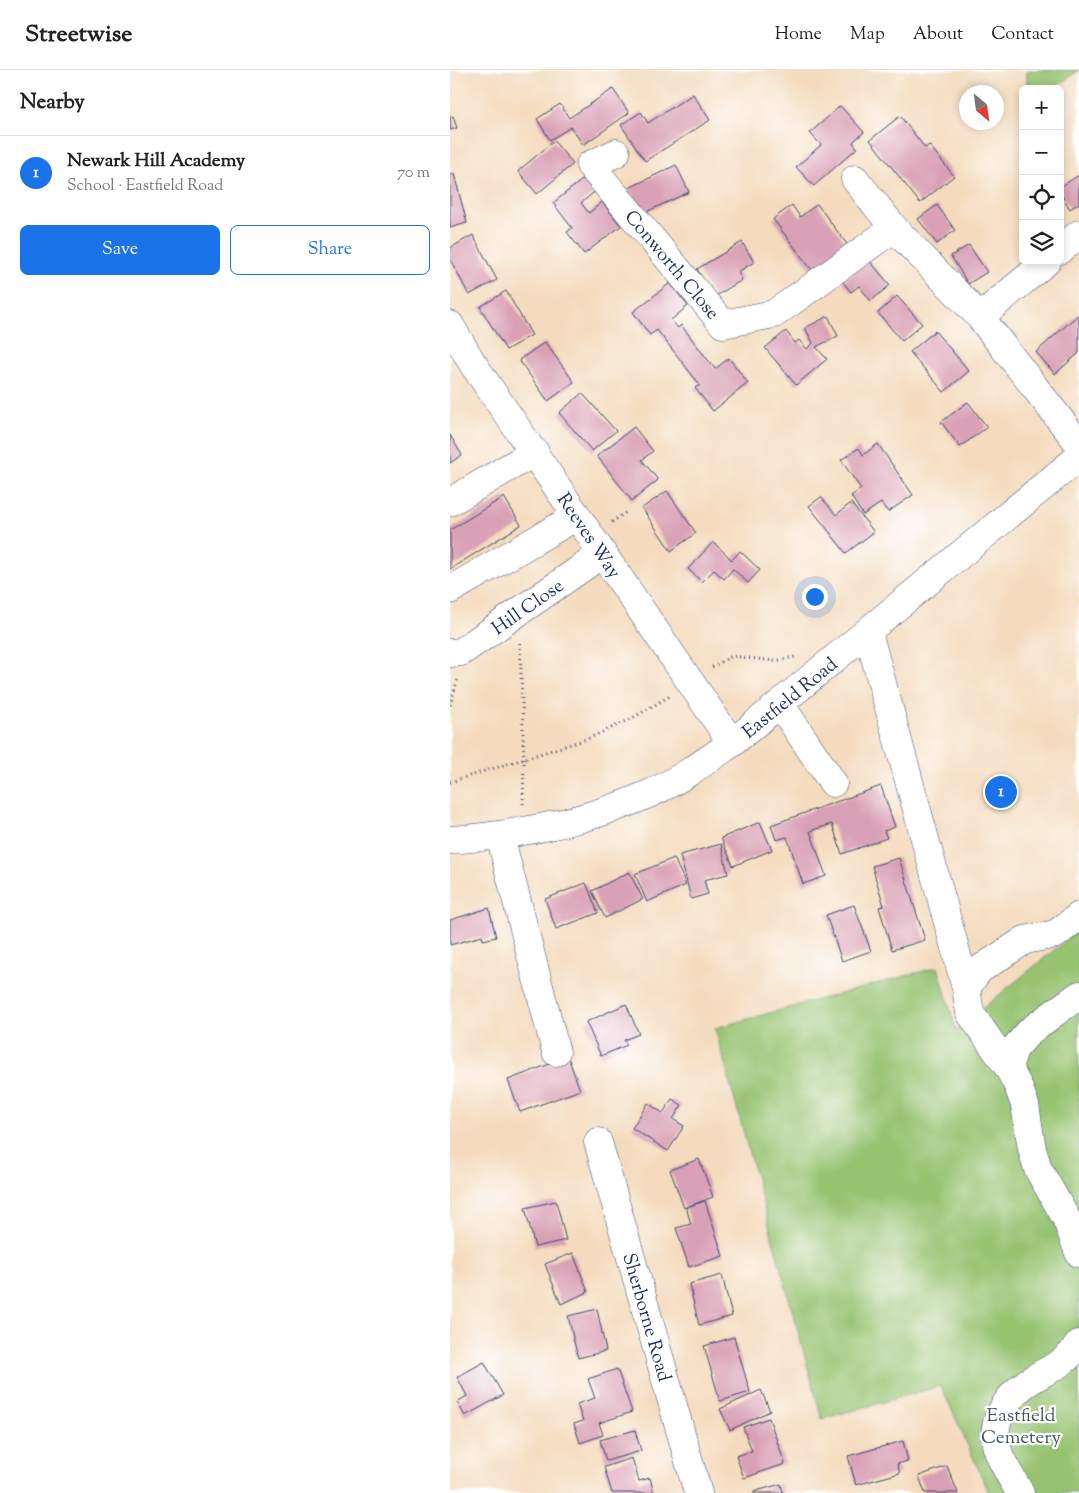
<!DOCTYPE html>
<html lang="en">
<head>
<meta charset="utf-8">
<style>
	body { margin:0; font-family:"Sorts Mill Goudy",serif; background:#f6f6f6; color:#222 }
	.controls { position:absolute; right:15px; top:15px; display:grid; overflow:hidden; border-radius:8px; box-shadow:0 2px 8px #0003 }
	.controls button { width:45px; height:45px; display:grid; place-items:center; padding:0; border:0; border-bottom:1px solid #e0e0e0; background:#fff; color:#222; font:25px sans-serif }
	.compass { position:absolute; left:509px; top:15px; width:45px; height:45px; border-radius:50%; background:#fff; box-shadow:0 2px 8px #0003; rotate:151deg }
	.you { position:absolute; left:364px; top:526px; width:18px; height:18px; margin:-12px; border:4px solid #fff; border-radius:50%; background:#1a73e8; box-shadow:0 0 0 8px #1a73e833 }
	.badge { display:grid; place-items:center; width:32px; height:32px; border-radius:50%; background:#1a73e8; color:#fff; font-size:16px; font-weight:700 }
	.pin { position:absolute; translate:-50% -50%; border:2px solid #fff; box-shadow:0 1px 5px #0006 }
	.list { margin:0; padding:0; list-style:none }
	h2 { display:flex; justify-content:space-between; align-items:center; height:65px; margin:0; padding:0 20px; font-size:21px }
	h2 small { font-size:16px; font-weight:400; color:#767676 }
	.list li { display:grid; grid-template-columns:32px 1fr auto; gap:15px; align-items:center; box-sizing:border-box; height:75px; padding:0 20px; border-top:1px solid #e0e0e0 }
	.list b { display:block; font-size:19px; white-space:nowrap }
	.list p { margin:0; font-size:16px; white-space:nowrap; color:#767676 }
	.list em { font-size:16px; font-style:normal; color:#767676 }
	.actions { display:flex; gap:10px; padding:15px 20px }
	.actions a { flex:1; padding:11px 0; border:1px solid #1a73e8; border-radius:8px; text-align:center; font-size:18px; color:#1a73e8 }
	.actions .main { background:#1a73e8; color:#fff }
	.icon { flex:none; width:28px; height:28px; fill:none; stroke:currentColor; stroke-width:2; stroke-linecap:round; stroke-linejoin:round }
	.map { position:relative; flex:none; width:629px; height:1423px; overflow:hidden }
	header { display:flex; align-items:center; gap:30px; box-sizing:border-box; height:70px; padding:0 25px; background:#fff; border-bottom:1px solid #e0e0e0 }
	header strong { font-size:24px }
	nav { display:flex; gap:28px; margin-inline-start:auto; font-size:18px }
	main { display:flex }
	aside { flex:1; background:#fff }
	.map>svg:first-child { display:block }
</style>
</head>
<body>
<header>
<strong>Streetwise</strong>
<nav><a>Home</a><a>Map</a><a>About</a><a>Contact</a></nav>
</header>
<main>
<aside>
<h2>Nearby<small></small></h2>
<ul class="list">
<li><span class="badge">1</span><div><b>Newark Hill Academy</b><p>School · Eastfield Road</p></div><em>70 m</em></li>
</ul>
<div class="actions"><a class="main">Save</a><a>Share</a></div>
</aside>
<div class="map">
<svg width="629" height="1423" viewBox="0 0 629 1423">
	<rect width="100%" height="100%" fill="#fff"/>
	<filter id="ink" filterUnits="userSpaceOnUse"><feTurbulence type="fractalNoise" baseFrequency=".02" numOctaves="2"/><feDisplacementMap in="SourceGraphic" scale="10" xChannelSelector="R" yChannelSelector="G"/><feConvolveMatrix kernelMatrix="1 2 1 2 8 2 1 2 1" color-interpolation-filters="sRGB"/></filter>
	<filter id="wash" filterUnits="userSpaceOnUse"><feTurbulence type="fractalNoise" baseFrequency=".0096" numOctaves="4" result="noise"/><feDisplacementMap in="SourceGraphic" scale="20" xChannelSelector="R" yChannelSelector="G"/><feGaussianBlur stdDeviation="1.12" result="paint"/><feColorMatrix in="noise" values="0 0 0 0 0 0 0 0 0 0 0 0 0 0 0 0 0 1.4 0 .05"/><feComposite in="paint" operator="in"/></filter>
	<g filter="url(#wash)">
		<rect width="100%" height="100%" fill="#f4dbbd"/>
		<g fill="#97c371" stroke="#597968">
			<path d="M 577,0 L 629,0 C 607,16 605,21 577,17 Z"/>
			<polygon points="629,860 629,1423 539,1423 491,1316 372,1349 265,958 488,897 506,960"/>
		</g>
		<g id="blocks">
			<g fill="#d9a1b5">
				<polygon points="163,19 179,43 133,75 121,57 100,70 87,49 110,34 119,48"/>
				<polygon points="243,24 260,50 195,91 171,55 191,42 198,53"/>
				<polygon points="390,36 414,62 403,72 407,78 364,116 346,97 371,75 360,63"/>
				<polygon points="3,46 7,58 0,60 0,47"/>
				<polygon points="450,46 475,78 479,75 504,106 470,133 420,70"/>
				<polygon points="104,71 123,94 87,124 68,101"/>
				<polygon points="226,95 239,122 192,144 179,118"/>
				<polygon points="4,104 17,153 0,158 0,105"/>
				<polygon points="629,105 629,133 620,139 610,123 610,117"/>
				<polygon points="137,106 148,119 131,133 139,143 152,132 171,156 134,184 117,162 122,158 103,133"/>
				<polygon points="367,134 399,177 364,203 323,149 342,135 350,147"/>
				<polygon points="487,135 505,160 487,174 468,149"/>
				<polygon points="23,165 47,210 19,225 0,189 0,178"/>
				<polygon points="292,172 304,192 288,202 292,210 264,227 247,199"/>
				<polygon points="519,175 537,202 518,214 501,186"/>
				<polygon points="419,190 440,215 421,231 409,216 401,222 393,212"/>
				<polygon points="220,213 238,236 221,250 228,258 231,255 265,299 279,288 298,313 263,341 245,318 250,315 207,260 200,265 183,242"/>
				<polygon points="56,221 82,265 56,280 30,237"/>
				<polygon points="447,226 472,254 452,271 428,243"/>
				<polygon points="629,244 629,283 605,304 586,282"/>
				<polygon points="378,246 388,266 366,277 377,289 346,315 315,278 336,261 345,273 349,270 357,279 363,273 355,258"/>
				<polygon points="485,261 519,301 494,322 460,282"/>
				<polygon points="95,272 124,312 98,331 69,290"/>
				<polygon points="132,323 166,361 142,381 109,343"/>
				<polygon points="518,332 537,357 510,377 491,352"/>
				<polygon points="184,357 203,381 192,390 208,410 182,431 147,386"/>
				<polygon points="0,365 12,385 0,393"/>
				<polygon points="428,374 463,425 438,442 431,433 413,445 401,426 411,419 391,390 409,378 413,385"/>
				<polygon points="217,421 246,463 221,481 192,438"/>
				<polygon points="54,427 71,455 0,499 0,460"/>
				<polygon points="371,427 386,445 401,433 424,462 396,483 359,436"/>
				<polygon points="263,472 282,490 290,481 310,500 298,513 283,499 274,509 264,500 252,512 238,499"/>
				<polygon points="431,716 445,757 434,761 437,768 392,784 382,754 360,761 376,806 353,814 337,767 326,770 321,755"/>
				<polygon points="310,752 322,780 283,796 271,768"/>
				<polygon points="271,774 278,804 254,810 258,824 241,829 230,785"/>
				<polygon points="224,788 236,815 197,832 185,804"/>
				<polygon points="449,788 475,870 442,880 429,837 434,836 422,796"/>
				<polygon points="179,802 193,829 155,848 142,821"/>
				<polygon points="136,813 148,843 106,859 95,829"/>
				<polygon points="404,835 421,881 392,891 376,845"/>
				<polygon points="39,838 46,867 33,870 32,866 0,875 0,850"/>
				<polygon points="176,934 189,964 174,970 177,975 151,986 136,952"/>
				<polygon points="118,987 130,1020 70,1042 58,1010"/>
				<polygon points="222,1029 232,1035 223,1049 234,1056 218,1081 182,1058 198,1033 213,1043"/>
				<polygon points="249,1089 263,1127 234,1138 220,1100"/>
				<polygon points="106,1131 116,1170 85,1177 75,1138"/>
				<polygon points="255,1131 273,1186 239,1197 226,1158 241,1154 236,1137"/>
				<polygon points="123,1183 138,1222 111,1234 95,1194"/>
				<polygon points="272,1205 282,1246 249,1255 239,1214"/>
				<polygon points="147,1239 156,1281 128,1288 118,1246"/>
				<polygon points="284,1267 300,1322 270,1331 254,1276"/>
				<polygon points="34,1292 53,1325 15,1346 7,1332 17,1326 7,1307"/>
				<polygon points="167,1299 182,1342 149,1353 153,1365 130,1373 124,1354 133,1351 127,1334 145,1328 138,1309"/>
				<polygon points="311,1320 320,1341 280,1360 270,1339"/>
				<polygon points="319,1348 335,1394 294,1408 286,1386 302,1381 293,1357"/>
				<polygon points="185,1360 191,1381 156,1391 150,1370"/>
				<polygon points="453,1371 458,1391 447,1394 450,1403 406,1415 398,1386"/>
				<polygon points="182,1388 189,1411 200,1408 204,1423 162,1423 154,1397"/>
				<polygon points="497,1396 508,1423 475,1423 469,1406"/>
				<polygon points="331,1414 333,1423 303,1423 303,1422"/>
			</g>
		</g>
	</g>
	<g filter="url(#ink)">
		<use href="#blocks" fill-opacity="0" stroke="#3c496c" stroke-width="1"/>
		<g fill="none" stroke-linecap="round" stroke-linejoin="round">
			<defs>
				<g id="minor">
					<polyline points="166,83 140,95 273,254 324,244 444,158"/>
					<polyline points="405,109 444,158 530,247 629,374"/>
					<polyline points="610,180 629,164"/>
					<polyline points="530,247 597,191"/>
					<polyline points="0,255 23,294 282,673"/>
					<polyline points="0,432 85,382"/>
					<polyline points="0,520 127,446"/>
					<polyline points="418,562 516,918 520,943 558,997 568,1016 575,1035 582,1079 588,1099 616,1148 629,1183"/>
					<polyline points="0,583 11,582 152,484"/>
					<polyline points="330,634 383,713"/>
					<polyline points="50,766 106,982"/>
					<path d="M 0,770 C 69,765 137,752 201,723 C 230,710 256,691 282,673 L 629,387"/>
					<polyline points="516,918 529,900 575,870 606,864 629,846"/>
					<polyline points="558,997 564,979 581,960 629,925"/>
					<polyline points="148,1072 248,1423"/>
					<path d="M 570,1423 C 563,1409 551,1393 547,1378 C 540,1354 555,1329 574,1315 C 594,1300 614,1297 629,1274"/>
				</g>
			</defs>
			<use href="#minor" stroke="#3c496c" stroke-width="29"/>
			<g stroke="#3c496c" stroke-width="3" stroke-dasharray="1 4" stroke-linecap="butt">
				<polyline points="162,452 178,441"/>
				<polyline points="70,573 74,690 73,736"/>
				<polyline points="262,597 282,586 324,591 345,587"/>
				<polyline points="0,635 8,608"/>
				<polyline points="0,712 137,669 179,650 220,626"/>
			</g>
			<use href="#minor" stroke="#fff" stroke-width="28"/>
		</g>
	</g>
	<g text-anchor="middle" stroke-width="4.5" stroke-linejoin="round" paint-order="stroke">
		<g font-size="19" fill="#1b2f5e" stroke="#fff">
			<text transform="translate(223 194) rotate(50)" y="7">Conworth Close</text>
			<text transform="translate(140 465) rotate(56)" y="7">Reeves Way</text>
			<text transform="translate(77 536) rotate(-35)" y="7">Hill Close</text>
			<text transform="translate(339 627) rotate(-39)" y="7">Eastfield Road</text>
			<text transform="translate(198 1247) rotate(74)" y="7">Sherborne Road</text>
		</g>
		<g font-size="19" fill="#405b64" stroke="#fff">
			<text x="571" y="1351">Eastfield<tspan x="571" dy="22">Cemetery</tspan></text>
		</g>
	</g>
</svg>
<div class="controls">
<button>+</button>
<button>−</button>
<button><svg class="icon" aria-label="locate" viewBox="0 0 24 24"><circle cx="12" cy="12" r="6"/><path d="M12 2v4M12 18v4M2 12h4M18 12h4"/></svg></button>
<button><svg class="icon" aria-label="layers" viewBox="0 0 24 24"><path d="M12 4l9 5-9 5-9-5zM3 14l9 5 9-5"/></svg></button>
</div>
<svg class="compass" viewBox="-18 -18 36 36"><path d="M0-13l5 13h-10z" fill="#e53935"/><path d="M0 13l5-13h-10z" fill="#767676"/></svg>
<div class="you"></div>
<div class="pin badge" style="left:551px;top:722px">1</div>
</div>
</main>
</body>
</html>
